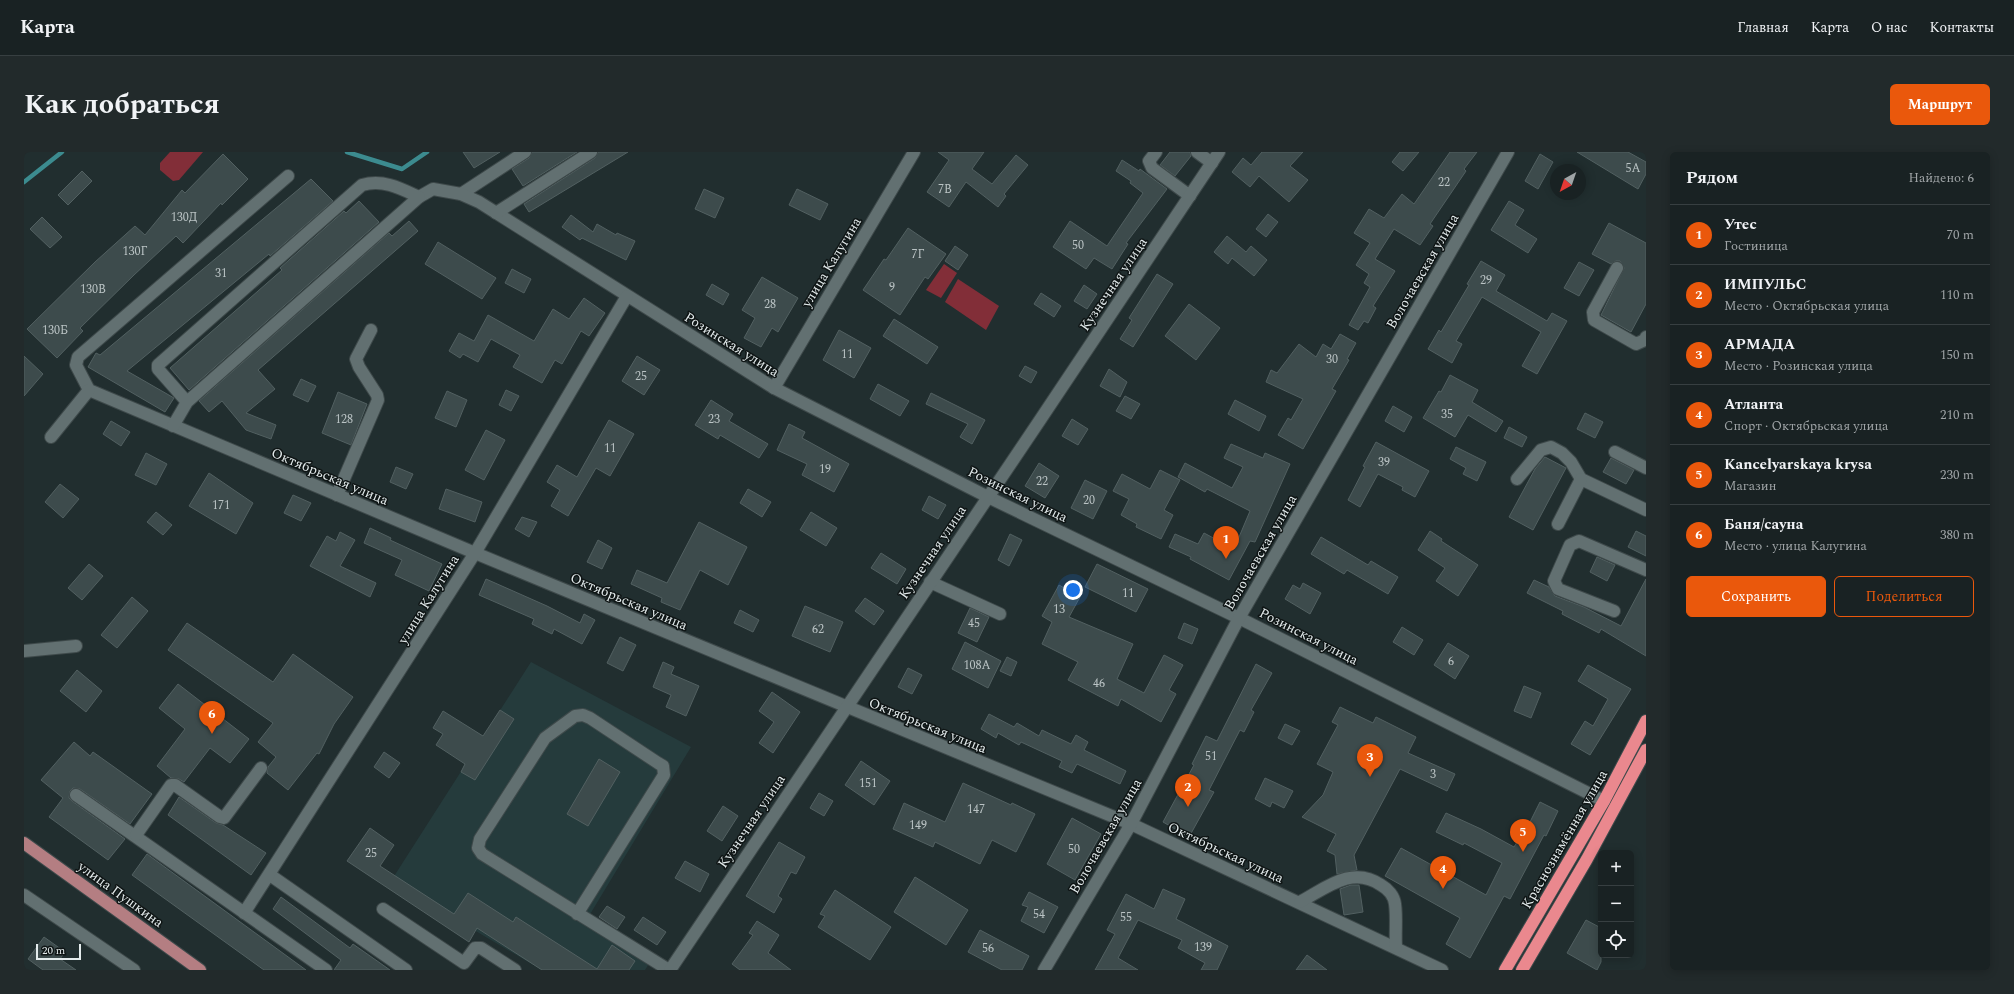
<!DOCTYPE html>
<html lang="ru">
<head>
<meta charset="utf-8">
<style>
	body { margin:0; font-family:Spectral,serif; background:#222a2b; color:#f1f3f6 }
	.controls { position:absolute; right:12px; bottom:12px; display:grid; overflow:hidden; border-radius:6px; box-shadow:0 2px 10px #0003 }
	.controls button { width:36px; height:36px; display:grid; place-items:center; padding:0; border:0; border-bottom:1px solid #373f41; background:#192223; color:#f1f3f6; font:20px sans-serif }
	.compass { position:absolute; left:1526px; top:12px; width:36px; height:36px; border-radius:50%; background:#192223; box-shadow:0 2px 10px #0003; rotate:220deg }
	.scale { position:absolute; left:12px; bottom:10px; width:45px; box-sizing:border-box; padding-left:4px; border:2px solid #e3ebec; border-top:0; font-size:11px; line-height:14px; white-space:nowrap; color:#e3ebec; -webkit-text-stroke:3px #0f1515; paint-order:stroke }
	.you { position:absolute; left:1049px; top:438px; width:14px; height:14px; margin:-10px; border:3px solid #fff; border-radius:50%; background:#1a73e8; box-shadow:0 0 0 6px #1a73e833 }
	.badge { display:grid; place-items:center; width:26px; height:26px; border-radius:50%; background:#ea580c; color:#fff; font-size:13px; font-weight:700 }
	.pin { position:absolute; translate:-50% -33px; filter:drop-shadow(0 1px 2px #0008) }
	.pin::after { content:''; position:absolute; top:21px; width:14px; height:12px; background:inherit; clip-path:polygon(0 0,100% 0,50% 100%) }
	.list { margin:0; padding:0; list-style:none }
	h2 { display:flex; justify-content:space-between; align-items:center; height:52px; margin:0; padding:0 16px; font-size:17px }
	h2 small { font-size:13px; font-weight:400; color:#9fa4a6 }
	.list li { display:grid; grid-template-columns:26px 1fr auto; gap:12px; align-items:center; box-sizing:border-box; height:60px; padding:0 16px; border-top:1px solid #373f41 }
	.list b { display:block; font-size:15px; white-space:nowrap }
	.list p { margin:0; font-size:13px; white-space:nowrap; color:#9fa4a6 }
	.list em { font-size:13px; font-style:normal; color:#9fa4a6 }
	.actions { display:flex; gap:8px; padding:12px 16px }
	.actions a { flex:1; padding:9px 0; border:1px solid #ea580c; border-radius:6px; text-align:center; font-size:14px; color:#ea580c }
	.actions .main { background:#ea580c; color:#fff }
	.icon { flex:none; width:22px; height:22px; fill:none; stroke:currentColor; stroke-width:2; stroke-linecap:round; stroke-linejoin:round }
	.map { position:relative; flex:none; width:1622px; height:818px; overflow:hidden; border-radius:6px }
	header { display:flex; align-items:center; gap:24px; box-sizing:border-box; height:56px; padding:0 20px; background:#192223; border-bottom:1px solid #373f41 }
	header strong { font-size:19px }
	nav { display:flex; gap:22px; margin-inline-start:auto; font-size:14px }
	.intro { display:flex; align-items:center; justify-content:space-between; box-sizing:border-box; height:96px; padding:0 24px }
	h1 { margin:0; font-size:28px }
	.button { padding:10px 18px; border-radius:6px; background:#ea580c; color:#fff; font-size:14px; font-weight:700 }
	main { display:flex; gap:24px; padding:0 24px }
	aside { flex:1; background:#192223; border-radius:6px; box-shadow:0 2px 10px #0003 }
	.map>svg:first-child { display:block }
</style>
</head>
<body>
<header>
<strong>Карта</strong>
<nav><a>Главная</a><a>Карта</a><a>О нас</a><a>Контакты</a></nav>
</header>
<div class="intro"><h1>Как добраться</h1><a class="button">Маршрут</a></div>
<main>
<div class="map">
<svg width="1622" height="818" viewBox="0 0 1622 818">
	<rect width="100%" height="100%" fill="#212e2f"/>
	<polygon fill="#253b3c" points="507,510 667,595 565,764 630,804 621,818 518,818 367,729"/>
	<g fill="#822e38">
		<polygon points="146,0 179,0 155,28 149,29 136,18 136,11"/>
		<polygon points="920,112 933,121 917,146 902,138"/>
		<polygon points="934,127 975,154 962,178 921,150"/>
	</g>
	<g fill="none" stroke-linecap="round" stroke-linejoin="round">
		<g stroke="#3c8b8f" stroke-width="4.5">
			<polyline points="323,0 378,17 403,0"/>
			<polyline points="0,30 38,0"/>
		</g>
	</g>
	<g fill="#3d4b4c" stroke="#526061">
		<polygon points="439,0 476,0 450,16"/>
		<polygon points="508,0 553,0 499,34 488,17 505,6"/>
		<polygon points="574,0 604,0 505,60 500,52 571,6"/>
		<polygon points="914,0 960,0 948,17 968,32 992,3 1004,13 980,42 982,44 974,55 942,30 925,55 903,40 925,8"/>
		<polygon points="1146,0 1166,0 1167,4 1151,24 1136,13"/>
		<polygon points="1238,0 1279,0 1266,14 1284,28 1265,50 1235,24 1226,35 1208,20 1219,6 1227,13"/>
		<polygon points="1376,0 1395,0 1379,19 1368,10"/>
		<polygon points="1426,0 1453,0 1440,17 1442,19 1406,72 1409,74 1396,93 1370,77 1351,107 1371,119 1349,154 1352,156 1344,171 1340,169 1334,178 1325,173 1346,135 1340,131 1345,122 1332,113 1346,91 1330,81 1345,57 1360,66 1378,42 1390,52"/>
		<polygon points="1553,0 1604,0 1622,10 1622,22 1614,37"/>
		<polygon points="199,2 224,27 198,53 197,51 159,91 152,84 110,123 56,176 59,179 33,206 3,177 71,110 111,74 121,83 158,38 161,41"/>
		<polygon points="1516,2 1529,10 1514,37 1501,29"/>
		<polygon points="1098,8 1115,19 1116,17 1143,37 1102,91 1104,92 1088,117 1070,106 1062,117 1029,95 1046,69 1083,94 1119,41 1106,31 1107,29 1092,19"/>
		<polygon points="58,19 68,29 44,53 34,43"/>
		<polygon points="287,27 309,49 246,104 245,102 103,219 150,246 141,260 64,215 72,201 76,203"/>
		<polygon points="680,37 700,46 691,66 671,57"/>
		<polygon points="773,37 804,52 796,68 765,53"/>
		<polygon points="335,49 355,70 165,238 146,216 258,118 256,116 320,59 322,61"/>
		<polygon points="1485,49 1500,58 1491,73 1513,87 1504,101 1467,78"/>
		<polygon points="1244,62 1254,70 1242,85 1232,77"/>
		<polygon points="547,63 569,80 573,72 592,83 593,81 611,89 602,108 558,86 556,88 538,75"/>
		<polygon points="18,65 38,85 26,96 6,77"/>
		<polygon points="385,69 394,79 234,218 251,237 222,261 252,273 247,287 222,278 198,249 185,260 175,249 365,81 368,84"/>
		<polygon points="1585,71 1622,91 1622,152 1607,180 1577,163 1600,116 1596,109 1592,109 1587,112 1568,102"/>
		<polygon points="884,76 922,102 904,127 901,125 876,163 839,138 860,107 862,108"/>
		<polygon points="1203,84 1222,100 1227,94 1243,108 1230,124 1208,106 1204,112 1190,100"/>
		<polygon points="414,90 472,126 458,147 401,112"/>
		<polygon points="931,94 944,103 934,118 921,109"/>
		<polygon points="1457,109 1481,123 1472,139 1523,169 1528,161 1543,169 1513,222 1498,214 1517,180 1458,145 1432,189 1438,192 1428,211 1404,197 1415,178 1417,180 1445,133 1443,132"/>
		<polygon points="1555,110 1570,118 1555,144 1540,136"/>
		<polygon points="488,117 507,127 500,141 481,131"/>
		<polygon points="1133,122 1149,132 1109,195 1096,187 1108,168 1105,166"/>
		<polygon points="738,125 774,146 754,180 748,176 737,195 720,186 731,166 718,158"/>
		<polygon points="688,132 705,142 699,153 682,143"/>
		<polygon points="1060,133 1073,142 1063,157 1050,149"/>
		<polygon points="1017,141 1037,154 1030,165 1010,152"/>
		<polygon points="560,146 581,161 565,184 557,179 538,212 531,208 518,231 489,215 496,203 467,187 454,210 439,202 436,206 425,199 435,181 450,189 464,163 510,189 529,157 545,167"/>
		<polygon points="1165,152 1196,176 1172,208 1141,184"/>
		<polygon points="870,167 914,195 903,212 859,184"/>
		<polygon points="815,178 847,196 830,226 799,208"/>
		<polygon points="1316,182 1332,191 1323,207 1325,208 1308,237 1312,239 1279,297 1254,283 1264,266 1267,268 1279,247 1242,230 1247,218 1253,221 1275,192 1292,205 1299,192 1307,197"/>
		<polygon points="0,204 19,222 0,244"/>
		<polygon points="613,204 636,218 620,243 598,229"/>
		<polygon points="1001,214 1013,220 1007,231 995,224"/>
		<polygon points="1085,217 1103,230 1096,245 1076,234"/>
		<polygon points="1426,223 1454,238 1448,250 1479,269 1472,280 1444,263 1431,285 1399,266 1415,239 1417,240"/>
		<polygon points="277,227 292,234 284,250 269,243"/>
		<polygon points="854,232 885,249 876,264 846,247"/>
		<polygon points="482,238 495,244 487,259 475,253"/>
		<polygon points="423,239 443,248 432,275 411,266"/>
		<polygon points="314,240 343,252 327,293 298,281"/>
		<polygon points="907,241 961,268 948,292 936,285 944,272 902,252"/>
		<polygon points="1101,244 1116,252 1107,267 1092,259"/>
		<polygon points="687,248 709,262 705,269 744,292 735,306 696,283 694,287 671,273"/>
		<polygon points="1211,248 1242,264 1235,279 1204,262"/>
		<polygon points="1369,254 1388,265 1380,280 1361,269"/>
		<polygon points="1561,261 1579,270 1571,286 1553,277"/>
		<polygon points="1048,267 1064,277 1054,293 1038,284"/>
		<polygon points="585,268 610,282 586,324 572,316 544,364 527,354 536,338 523,330 533,313 553,325"/>
		<polygon points="87,269 106,280 97,294 79,282"/>
		<polygon points="765,272 781,280 778,286 825,312 810,340 778,323 783,312 753,298"/>
		<polygon points="1485,275 1503,285 1498,295 1480,286"/>
		<polygon points="462,278 481,288 460,328 441,318"/>
		<polygon points="1352,290 1405,319 1391,345 1378,338 1379,335 1354,322 1336,355 1324,348 1341,315 1339,314"/>
		<polygon points="1207,292 1239,306 1241,301 1266,312 1231,390 1226,389 1205,428 1166,407 1167,405 1145,395 1151,382 1174,392 1180,381 1210,397 1226,359 1183,337 1181,340 1154,325 1161,311 1208,336 1219,315 1200,306"/>
		<polygon points="1432,295 1462,310 1453,329 1439,322 1442,316 1426,307"/>
		<polygon points="122,301 143,312 132,333 111,323"/>
		<polygon points="1521,305 1542,316 1509,378 1485,365 1511,317"/>
		<polygon points="1587,306 1610,318 1602,332 1579,320"/>
		<polygon points="1015,311 1035,324 1021,346 1001,334"/>
		<polygon points="372,315 389,322 382,337 366,330"/>
		<polygon points="1136,318 1156,328 1140,358 1149,363 1137,387 1112,375 1113,372 1097,363 1105,347 1089,339 1098,322 1126,337"/>
		<polygon points="185,321 229,351 212,382 165,354"/>
		<polygon points="1061,328 1083,339 1069,367 1047,356"/>
		<polygon points="36,332 55,347 39,366 21,350"/>
		<polygon points="422,337 458,350 451,370 415,357"/>
		<polygon points="724,337 747,350 738,365 716,351"/>
		<polygon points="269,343 287,351 277,369 260,361"/>
		<polygon points="905,344 922,353 914,367 898,358"/>
		<polygon points="132,360 148,373 139,383 123,370"/>
		<polygon points="787,360 813,376 802,394 776,378"/>
		<polygon points="498,365 513,370 505,385 491,377"/>
		<polygon points="675,370 723,395 704,433 676,418 656,458 637,450 638,446 607,432 613,418 643,431"/>
		<polygon points="346,376 367,386 366,388 418,412 405,439 371,423 378,408 340,391"/>
		<polygon points="1406,379 1418,387 1417,389 1454,413 1434,444 1412,429 1421,416 1394,398"/>
		<polygon points="1612,379 1622,384 1622,404 1604,395"/>
		<polygon points="316,380 331,388 316,414 352,431 346,445 286,414 303,384 312,389"/>
		<polygon points="986,382 998,388 985,414 974,408"/>
		<polygon points="1297,385 1344,413 1347,409 1374,425 1364,442 1323,418 1320,422 1287,402"/>
		<polygon points="574,388 588,396 578,417 563,410"/>
		<polygon points="857,401 882,417 873,432 847,416"/>
		<polygon points="1573,405 1591,413 1583,429 1566,420"/>
		<polygon points="65,412 79,424 58,448 44,436"/>
		<polygon points="1073,412 1124,437 1112,460 1061,435"/>
		<polygon points="462,427 523,454 556,471 560,462 571,468 558,492 530,477 528,482 508,472 510,467 455,443"/>
		<polygon points="1622,427 1622,504 1577,477 1575,481 1538,462 1539,459 1503,441 1510,428 1525,435 1531,444 1560,455 1597,474"/>
		<polygon points="1279,431 1297,441 1286,462 1261,447 1269,433 1276,437"/>
		<polygon points="1035,433 1056,445 1045,465 1109,492 1093,527 1120,541 1140,503 1159,513 1145,538 1152,542 1137,570 1097,547 1094,554 1044,528 1054,510 1018,492 1028,470 1018,464"/>
		<polygon points="108,445 124,459 93,496 77,483"/>
		<polygon points="841,446 860,459 850,473 831,459"/>
		<polygon points="781,454 819,470 806,500 768,484"/>
		<polygon points="946,456 965,465 953,490 934,481"/>
		<polygon points="716,458 735,468 729,480 710,471"/>
		<polygon points="163,471 249,530 269,502 329,545 310,572 295,602 293,601 264,638 243,621 244,615 252,605 234,590 249,571 144,498"/>
		<polygon points="1160,471 1174,477 1168,492 1154,486"/>
		<polygon points="1378,475 1399,488 1390,503 1369,490"/>
		<polygon points="596,485 612,493 599,519 583,511"/>
		<polygon points="941,490 977,509 964,536 928,517"/>
		<polygon points="1424,491 1445,504 1431,527 1410,513"/>
		<polygon points="983,505 993,510 987,524 976,519"/>
		<polygon points="639,510 650,515 647,522 675,534 662,564 642,555 647,543 629,535"/>
		<polygon points="1232,512 1248,521 1227,558 1230,560 1220,580 1216,578 1185,638 1190,640 1165,685 1139,670 1170,613 1168,612 1182,584 1193,589"/>
		<polygon points="1564,513 1607,537 1566,603 1547,592 1561,569 1569,574 1584,547 1554,529"/>
		<polygon points="884,516 898,523 888,542 874,535"/>
		<polygon points="53,518 78,539 62,560 36,539"/>
		<polygon points="154,532 225,587 206,611 186,596 160,630 155,627 147,626 133,614 161,577 135,556"/>
		<polygon points="1500,534 1517,541 1507,566 1490,559"/>
		<polygon points="748,540 776,560 749,601 735,591 750,570 735,559"/>
		<polygon points="1316,555 1349,571 1352,565 1392,585 1384,601 1431,622 1423,639 1376,617 1330,703 1333,718 1313,722 1311,703 1303,699 1312,682 1278,665 1299,643 1309,620 1293,612 1314,573 1308,570"/>
		<polygon points="476,558 490,567 451,628 437,620 441,612 412,593 419,582 409,576 419,559 459,584"/>
		<polygon points="965,562 990,575 993,571 1015,584 1018,578 1047,592 1052,583 1064,590 1060,598 1102,619 1096,632 1053,612 1048,621 1035,615 1038,609 997,590 995,593 974,581 972,586 957,577"/>
		<polygon points="1261,572 1276,579 1268,593 1254,586"/>
		<polygon points="50,590 66,604 69,600 128,642 106,672 56,637 49,636 46,639 45,646 48,649 101,687 84,708 25,665 39,646 17,628"/>
		<polygon points="360,600 376,611 365,626 350,615"/>
		<polygon points="575,607 596,620 564,674 543,662"/>
		<polygon points="837,609 866,629 850,653 821,633"/>
		<polygon points="1241,626 1269,639 1260,656 1248,650 1246,655 1231,647"/>
		<polygon points="939,631 987,653 988,651 1011,662 992,700 968,688 956,712 911,690 909,695 869,677 880,651 921,670"/>
		<polygon points="795,641 809,649 800,664 786,656"/>
		<polygon points="155,645 192,671 199,673 242,701 227,723 144,663"/>
		<polygon points="1516,650 1534,659 1522,684 1520,683 1486,747 1480,744 1446,806 1422,792 1436,766 1361,724 1377,696 1462,743 1478,711 1440,691 1439,693 1412,680 1422,661 1457,677 1490,695 1496,685 1498,686"/>
		<polygon points="699,654 714,664 698,689 683,679"/>
		<polygon points="1048,666 1077,682 1051,728 1023,712"/>
		<polygon points="346,676 370,693 356,714 430,762 444,741 489,770 492,765 573,817 588,793 611,809 605,818 518,818 453,776 445,790 323,709"/>
		<polygon points="755,690 781,705 772,722 767,720 754,744 758,747 750,761 722,744"/>
		<polygon points="123,702 282,818 240,818 108,723"/>
		<polygon points="661,709 685,722 676,740 651,726"/>
		<polygon points="891,725 944,758 922,793 870,760"/>
		<polygon points="1327,733 1335,733 1339,760 1320,763 1316,737"/>
		<polygon points="1139,737 1161,747 1152,767 1204,794 1193,818 1177,818 1181,811 1154,796 1158,788 1114,768 1094,806 1114,818 1071,818 1091,782 1083,778 1102,742 1130,757"/>
		<polygon points="811,738 867,775 846,808 794,775 801,764 796,762"/>
		<polygon points="1005,740 1034,755 1020,781 997,769 1004,755 998,753"/>
		<polygon points="257,745 326,796 329,792 366,818 310,818 317,808 249,757"/>
		<polygon points="583,754 601,765 593,777 575,765"/>
		<polygon points="619,765 642,780 633,793 610,778"/>
		<polygon points="1562,768 1577,776 1577,810 1573,818 1543,801"/>
		<polygon points="733,769 755,783 744,801 767,818 716,818 708,812 729,783 725,781"/>
		<polygon points="956,778 1005,804 998,818 978,818 944,800"/>
		<polygon points="20,785 41,800 36,807 52,818 19,818 4,807"/>
		<polygon points="1283,803 1303,818 1272,818"/>
	</g>
	<g fill="none" stroke-linecap="round" stroke-linejoin="round">
		<defs>
			<g id="minor">
				<polyline points="1132,0 1125,9 1128,16 1166,44"/>
				<polyline points="1173,0 1188,11"/>
				<polyline points="264,24 54,205 52,213 65,238 451,401 1107,672 1418,818"/>
				<polyline points="437,42 501,0"/>
				<polyline points="395,45 409,37 437,42 455,50 750,236 964,345 1215,466 1580,649"/>
				<polyline points="472,61 567,0"/>
				<polyline points="1593,116 1569,160 1570,168 1612,192 1621,188 1622,185"/>
				<polyline points="750,236 890,0"/>
				<path d="M 149,274 L 163,250 L 395,45 C 376,36 359,27 338,33 L 134,213 L 134,217 L 163,250"/>
				<polyline points="27,285 65,238"/>
				<polyline points="1591,300 1622,316"/>
				<polyline points="1493,327 1517,298 1527,295 1538,301 1547,310 1557,327 1622,358"/>
				<polyline points="313,343 354,248 353,243 335,215 332,207 347,178"/>
				<polyline points="1534,372 1557,327"/>
				<polyline points="906,430 976,462"/>
				<polyline points="1590,459 1534,437 1530,429 1546,393 1555,389 1622,418"/>
				<polyline points="0,499 52,494"/>
				<polyline points="52,643 302,818"/>
				<polyline points="112,683 147,633 151,633 196,665 200,666 237,616"/>
				<polyline points="246,723 382,818"/>
				<polyline points="0,743 110,818"/>
				<path d="M 1276,750 C 1302,736 1328,713 1357,733 C 1364,737 1370,744 1371,752 C 1373,766 1371,781 1372,795"/>
				<polyline points="359,757 440,811 451,796 457,796 491,818"/>
				<polyline points="220,761 451,401 603,144"/>
				<polyline points="553,762 640,623 639,614 634,611 566,566 559,563 551,564 521,586 456,687 454,696 458,702 645,818"/>
				<path d="M 646,818 C 828,544 1014,274 1195,0"/>
				<polyline points="1020,818 1107,672 1215,466 1484,0"/>
			</g>
			<polyline id="major" points="0,691 176,818"/>
			<g id="highway">
				<polyline points="1481,818 1580,649 1622,569"/>
				<polyline points="1498,818 1563,707 1622,598"/>
			</g>
		</defs>
		<use href="#minor" stroke="#3e494a" stroke-width="14"/>
		<use href="#major" stroke="#3e494a" stroke-width="14"/>
		<use href="#highway" stroke="#3e494a" stroke-width="14"/>
		<use href="#minor" stroke="#627071" stroke-width="12"/>
		<use href="#major" stroke="#b47e82" stroke-width="12"/>
		<use href="#highway" stroke="#ea888e" stroke-width="12"/>
	</g>
	<g text-anchor="middle" stroke-width="3" stroke-linejoin="round" paint-order="stroke">
		<g font-size="12" fill="#bac3c4">
			<text x="1609" y="20">5А</text>
			<text x="1420" y="34">22</text>
			<text x="921" y="41">7В</text>
			<text x="160" y="69">130Д</text>
			<text x="1054" y="97">50</text>
			<text x="111" y="103">130Г</text>
			<text x="894" y="106">7Г</text>
			<text x="197" y="125">31</text>
			<text x="1462" y="132">29</text>
			<text x="868" y="139">9</text>
			<text x="69" y="141">130В</text>
			<text x="746" y="156">28</text>
			<text x="31" y="182">130Б</text>
			<text x="823" y="206">11</text>
			<text x="1308" y="211">30</text>
			<text x="617" y="228">25</text>
			<text x="1423" y="266">35</text>
			<text x="320" y="271">128</text>
			<text x="690" y="271">23</text>
			<text x="586" y="300">11</text>
			<text x="1360" y="314">39</text>
			<text x="801" y="321">19</text>
			<text x="1018" y="333">22</text>
			<text x="1065" y="352">20</text>
			<text x="197" y="357">171</text>
			<text x="1104" y="445">11</text>
			<text x="1035" y="461">13</text>
			<text x="950" y="475">45</text>
			<text x="794" y="481">62</text>
			<text x="1427" y="513">6</text>
			<text x="953" y="517">108А</text>
			<text x="1075" y="535">46</text>
			<text x="1187" y="608">51</text>
			<text x="1409" y="626">3</text>
			<text x="844" y="635">151</text>
			<text x="952" y="661">147</text>
			<text x="894" y="677">149</text>
			<text x="1050" y="701">50</text>
			<text x="347" y="705">25</text>
			<text x="1015" y="766">54</text>
			<text x="1102" y="769">55</text>
			<text x="1179" y="799">139</text>
			<text x="964" y="800">56</text>
		</g>
		<g font-size="14" fill="#e3ebec" stroke="#0f1515">
			<text transform="translate(807 110) rotate(-59)" y="5">улица Калугина</text>
			<text transform="translate(1398 119) rotate(-60)" y="5">Волочаевская улица</text>
			<text transform="translate(1089 132) rotate(-56)" y="5">Кузнечная улица</text>
			<text transform="translate(708 192) rotate(32)" y="5">Розинская улица</text>
			<text transform="translate(306 324) rotate(23)" y="5">Октябрьская улица</text>
			<text transform="translate(994 342) rotate(26)" y="5">Розинская улица</text>
			<text transform="translate(908 400) rotate(-56)" y="5">Кузнечная улица</text>
			<text transform="translate(1236 400) rotate(-60)" y="5">Волочаевская улица</text>
			<text transform="translate(404 447) rotate(-58)" y="5">улица Калугина</text>
			<text transform="translate(605 449) rotate(23)" y="5">Октябрьская улица</text>
			<text transform="translate(1285 484) rotate(27)" y="5">Розинская улица</text>
			<text transform="translate(904 573) rotate(22)" y="5">Октябрьская улица</text>
			<text transform="translate(727 669) rotate(-56)" y="5">Кузнечная улица</text>
			<text transform="translate(1081 684) rotate(-60)" y="5">Волочаевская улица</text>
			<text transform="translate(1540 687) rotate(-60)" y="5">Краснознамённая улица</text>
			<text transform="translate(1202 700) rotate(25)" y="5">Октябрьская улица</text>
			<text transform="translate(97 742) rotate(36)" y="5">улица Пушкина</text>
		</g>
	</g>
</svg>
<div class="controls">
<button>+</button>
<button>−</button>
<button><svg class="icon" aria-label="locate" viewBox="0 0 24 24"><circle cx="12" cy="12" r="6"/><path d="M12 2v4M12 18v4M2 12h4M18 12h4"/></svg></button>
</div>
<svg class="compass" viewBox="-18 -18 36 36"><path d="M0-13l5 13h-10z" fill="#e53935"/><path d="M0 13l5-13h-10z" fill="#9fa4a6"/></svg>
<div class="scale">20 m</div>
<div class="you"></div>
<div class="pin badge" style="left:1202px;top:407px">1</div>
<div class="pin badge" style="left:1164px;top:655px">2</div>
<div class="pin badge" style="left:1346px;top:625px">3</div>
<div class="pin badge" style="left:1419px;top:737px">4</div>
<div class="pin badge" style="left:1499px;top:700px">5</div>
<div class="pin badge" style="left:188px;top:582px">6</div>
</div>
<aside>
<h2>Рядом<small>Найдено: 6</small></h2>
<ul class="list">
<li><span class="badge">1</span><div><b>Утес</b><p>Гостиница</p></div><em>70 m</em></li>
<li><span class="badge">2</span><div><b>ИМПУЛЬС</b><p>Место · Октябрьская улица</p></div><em>110 m</em></li>
<li><span class="badge">3</span><div><b>АРМАДА</b><p>Место · Розинская улица</p></div><em>150 m</em></li>
<li><span class="badge">4</span><div><b>Атланта</b><p>Спорт · Октябрьская улица</p></div><em>210 m</em></li>
<li><span class="badge">5</span><div><b>Kancelyarskaya krysa</b><p>Магазин</p></div><em>230 m</em></li>
<li><span class="badge">6</span><div><b>Баня/сауна</b><p>Место · улица Калугина</p></div><em>380 m</em></li>
</ul>
<div class="actions"><a class="main">Сохранить</a><a>Поделиться</a></div>
</aside>
</main>
</body>
</html>
